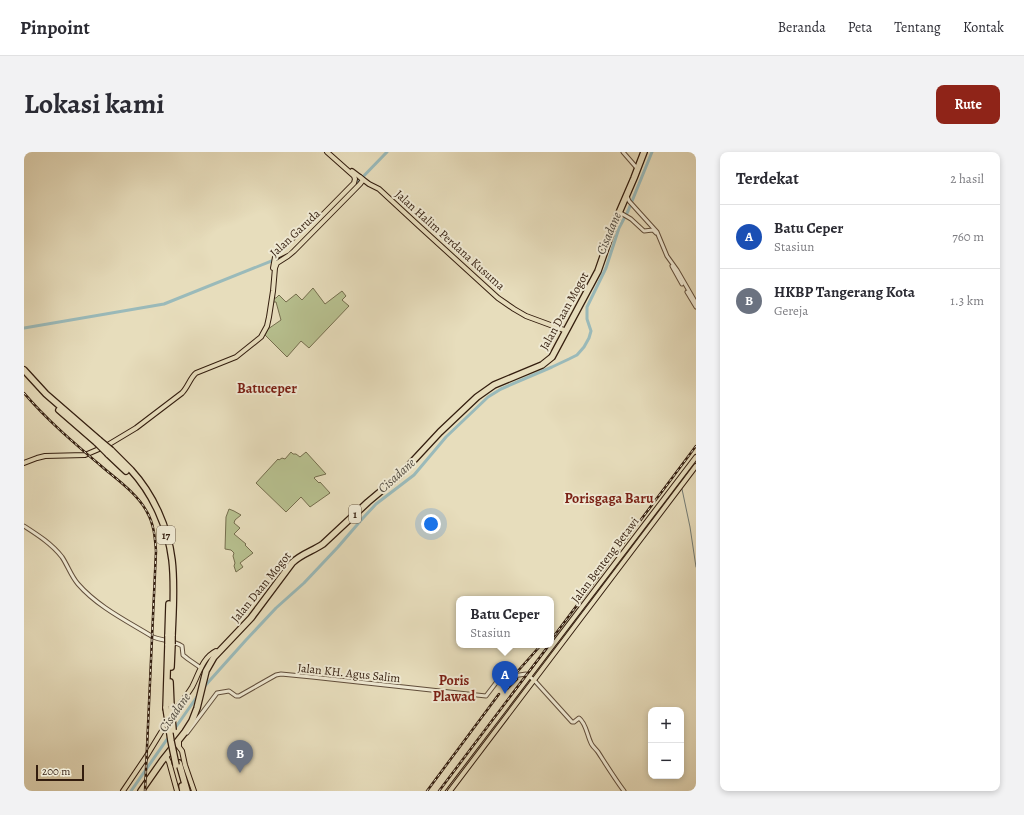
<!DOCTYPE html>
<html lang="id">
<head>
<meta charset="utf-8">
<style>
	body { margin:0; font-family:Alegreya,serif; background:#f2f2f3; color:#2b2b33 }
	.controls { position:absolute; right:12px; bottom:12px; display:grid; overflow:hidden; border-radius:8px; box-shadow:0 2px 6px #0003 }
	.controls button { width:36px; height:36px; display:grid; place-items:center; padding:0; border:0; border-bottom:1px solid #e1e1e2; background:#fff; color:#2b2b33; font:20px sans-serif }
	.scale { position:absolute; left:12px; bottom:10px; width:48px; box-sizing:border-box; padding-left:4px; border:2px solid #331d0e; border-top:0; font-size:11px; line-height:14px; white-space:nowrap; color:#331d0e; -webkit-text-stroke:3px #efe9d3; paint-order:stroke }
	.you { position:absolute; left:407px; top:372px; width:14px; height:14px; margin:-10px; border:3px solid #fff; border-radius:50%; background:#1a73e8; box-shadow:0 0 0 6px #1a73e833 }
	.badge { display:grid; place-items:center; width:26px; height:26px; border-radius:50%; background:#8f2418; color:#fff; font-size:13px; font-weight:700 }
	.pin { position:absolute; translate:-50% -33px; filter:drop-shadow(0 1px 2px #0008) }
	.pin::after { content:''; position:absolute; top:21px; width:14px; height:12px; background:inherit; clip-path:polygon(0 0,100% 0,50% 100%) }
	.popup { position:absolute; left:432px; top:444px; width:98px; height:52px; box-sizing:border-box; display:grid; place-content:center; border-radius:8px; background:#fff; filter:drop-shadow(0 1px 3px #0005); font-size:13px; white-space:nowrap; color:#7c7c81 }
	.popup b { font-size:15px; color:#2b2b33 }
	.popup::after { content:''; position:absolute; left:50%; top:100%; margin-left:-8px; border:8px solid transparent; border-top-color:#fff }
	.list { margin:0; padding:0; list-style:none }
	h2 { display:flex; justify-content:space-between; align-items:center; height:52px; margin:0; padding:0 16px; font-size:17px }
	h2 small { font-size:13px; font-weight:400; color:#7c7c81 }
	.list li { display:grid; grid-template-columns:26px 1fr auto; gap:12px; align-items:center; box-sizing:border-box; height:64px; padding:0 16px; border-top:1px solid #e1e1e2 }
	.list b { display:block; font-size:15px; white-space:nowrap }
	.list p { margin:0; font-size:13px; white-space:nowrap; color:#7c7c81 }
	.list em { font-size:13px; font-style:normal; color:#7c7c81 }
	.map { position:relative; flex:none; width:672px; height:639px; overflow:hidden; border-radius:8px }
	header { display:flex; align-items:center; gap:24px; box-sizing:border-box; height:56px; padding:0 20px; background:#fff; border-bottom:1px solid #e1e1e2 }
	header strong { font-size:19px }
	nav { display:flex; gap:22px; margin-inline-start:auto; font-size:14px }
	.intro { display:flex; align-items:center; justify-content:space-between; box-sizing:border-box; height:96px; padding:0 24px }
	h1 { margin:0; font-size:28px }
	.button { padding:10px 18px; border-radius:8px; background:#8f2418; color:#fff; font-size:14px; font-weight:700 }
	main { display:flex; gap:24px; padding:0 24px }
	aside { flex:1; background:#fff; border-radius:8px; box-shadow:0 2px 6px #0003 }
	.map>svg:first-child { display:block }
</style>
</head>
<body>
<header>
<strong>Pinpoint</strong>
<nav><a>Beranda</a><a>Peta</a><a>Tentang</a><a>Kontak</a></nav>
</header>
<div class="intro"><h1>Lokasi kami</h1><a class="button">Rute</a></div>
<main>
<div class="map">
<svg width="672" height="639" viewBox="0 0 672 639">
	<rect width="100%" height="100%" fill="#e7ddbc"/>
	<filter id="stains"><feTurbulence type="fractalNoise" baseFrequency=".005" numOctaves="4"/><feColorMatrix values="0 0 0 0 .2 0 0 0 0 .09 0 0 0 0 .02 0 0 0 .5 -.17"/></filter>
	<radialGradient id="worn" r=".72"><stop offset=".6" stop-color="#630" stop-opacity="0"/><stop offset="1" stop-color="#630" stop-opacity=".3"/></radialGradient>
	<g fill="#b7c08f" stroke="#756e4e">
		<polygon points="289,136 301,152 318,139 322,144 318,148 325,154 285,196 277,189 263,205 241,183 244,177 257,168 252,150 249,150 250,146 252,146 255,143 262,150 272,142 278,148"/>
		<polygon points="267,300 269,302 272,302 276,305 282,300 302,322 291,325 290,326 295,331 296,330 306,341 286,355 277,345 262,360 232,331 254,307 255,308 258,306 261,307"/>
		<polygon points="205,357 210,359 217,363 211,368 210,371 216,376 210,382 222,392 221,393 229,401 216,411 219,415 212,420 210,414 211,411 209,404 210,401 207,398 201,397 202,365"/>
	</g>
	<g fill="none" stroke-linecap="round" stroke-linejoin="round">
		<polyline stroke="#717b75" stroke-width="1" points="658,337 666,375 672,415"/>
		<g stroke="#9ababa" stroke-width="3">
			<polyline points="0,176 140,152 260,104 265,101 363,0"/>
			<polyline points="179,536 222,488 252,456 280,431 314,395 339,366 352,352 390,323 422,285 464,245 477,237 528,215 545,207 553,203 560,195 565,186 567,179 563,167 563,155 582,116 595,76 604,59 628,0"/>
			<polyline points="149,579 175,542"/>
			<polyline points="107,639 146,583"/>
		</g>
		<defs>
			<g id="minor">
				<polyline points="599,0 612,15"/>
				<polyline points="603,44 605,49 633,80 643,104 653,118 672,151"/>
				<polyline points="595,60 607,67 620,79 629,78 632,81"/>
				<polyline points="648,114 658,132"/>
				<polyline points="663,140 672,155"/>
				<path d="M 0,374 C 14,383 28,392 38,405 C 44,414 47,424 54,432 C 74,455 103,469 129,485 C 139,489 149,488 158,494 L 159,503 L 164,507 L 177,516"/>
				<path d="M 163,581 L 193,541 L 205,539 L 212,544 L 215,544 L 252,523 L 257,522 L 288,525 L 462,544 L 478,523 L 489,524 L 502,522 L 510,528 L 548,570 L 550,570 L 555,566 C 562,571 563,583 567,591 C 568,594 572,597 574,600 C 583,614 591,627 600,639"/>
			</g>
			<g id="major">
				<polyline points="328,19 345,32 355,37 395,74 474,146 490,157 502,164 540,178"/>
				<polyline points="249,116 251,105 263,99 330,31 331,27 330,24 303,0"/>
				<path d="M 0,311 L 13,306 L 21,304 L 61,303 L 82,294 L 112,276 L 158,241 C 164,235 166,226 172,221 L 212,205 L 237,185 L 243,174 L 245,165 L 249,139 L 251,116 L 253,111 L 264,104 L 270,99 L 336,32 L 339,28 L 336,25"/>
				<path d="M 148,563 C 154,554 162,545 168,535 C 175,522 178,506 192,499 L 194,501"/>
				<polyline points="155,588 155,595 158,599 161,613 170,639"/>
				<polyline points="142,604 145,610 153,639"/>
				<polyline points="99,639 122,605 144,569"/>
				<polyline points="418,639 672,305"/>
				<polyline points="426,639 672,314"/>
			</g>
			<g id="highway">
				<polyline points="0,218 22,242 75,288"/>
				<polyline points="35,258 73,291"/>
				<path d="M 87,298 C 94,305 100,311 107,318 C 129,342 144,375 148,408 C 151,433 149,459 148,484"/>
				<polyline points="84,302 102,319"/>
				<polyline points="144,484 145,452"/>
				<polyline points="147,515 148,492"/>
				<polyline points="146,530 147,554"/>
				<polyline points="142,556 144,492"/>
				<polyline points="155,611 163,639"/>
				<polyline points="158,634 159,639"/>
				<path d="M 117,639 L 138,609 L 161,580 L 168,569 L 173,556 L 182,519 L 190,505 L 227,466 L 268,411 C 277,402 289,399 299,392 L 344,350 L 375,324 L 416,280 L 453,245 L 470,233 L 518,213 L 528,205 L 574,119 L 591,70 L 610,26 L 620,0"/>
			</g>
		</defs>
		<use href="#minor" stroke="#604d3a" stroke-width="5"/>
		<use href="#major" stroke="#331d0e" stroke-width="6"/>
		<use href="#highway" stroke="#331d0e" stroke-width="8"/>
		<use href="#minor" stroke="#efe9d3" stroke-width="3"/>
		<use href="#major" stroke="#e7ddbc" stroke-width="4"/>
		<use href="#highway" stroke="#e7ddbc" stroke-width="5.5"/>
		<defs>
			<g id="rail">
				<path d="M 0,241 C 23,268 49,290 76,313 C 92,327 113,341 123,360 C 130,372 131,386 132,399 L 121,639"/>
				<polyline points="527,488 672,294"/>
				<polyline points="485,529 517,493"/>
				<polyline points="483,537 493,527"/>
				<polyline points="403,639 475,542"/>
				<polyline points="415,639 525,493"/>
			</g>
		</defs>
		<use href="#rail" stroke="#331d0e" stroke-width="2.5"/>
		<use href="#rail" stroke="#efe9d3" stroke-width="1" stroke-dasharray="3" stroke-linecap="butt"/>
		<defs>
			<g id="highway-bridge">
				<polyline points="75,288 87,298"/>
				<polyline points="73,291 84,302"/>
				<polyline points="144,492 144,484"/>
				<polyline points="148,492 148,484"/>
				<polyline points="147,554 149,578"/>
				<polyline points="142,556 147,589 152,613"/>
			</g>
		</defs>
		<use href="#highway-bridge" stroke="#331d0e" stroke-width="8" stroke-linecap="butt"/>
		<use href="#highway-bridge" stroke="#e7ddbc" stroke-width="5.5"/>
	</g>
	<g text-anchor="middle" stroke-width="4" stroke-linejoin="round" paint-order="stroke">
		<g fill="#efe9d3" stroke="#6b5a49" stroke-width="1">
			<rect x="325" y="353" width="12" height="18" rx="3"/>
			<rect x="133" y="374" width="18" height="18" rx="3"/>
		</g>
		<g font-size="11" font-weight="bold" fill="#331d0e">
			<text x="331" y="366">1</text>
			<text x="142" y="387">17</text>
		</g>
		<g font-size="12" fill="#331d0e" stroke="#efe9d3">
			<text transform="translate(271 81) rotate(-43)" y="4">Jalan Garuda</text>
			<text transform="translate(426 88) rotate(42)" y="4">Jalan Halim Perdana Kusuma</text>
			<text transform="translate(540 159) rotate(-61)" y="4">Jalan Daan Mogot</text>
			<text transform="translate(581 408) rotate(-53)" y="4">Jalan Benteng Betawi</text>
			<text transform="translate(237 435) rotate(-51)" y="4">Jalan Daan Mogot</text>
			<text transform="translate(325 521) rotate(6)" y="4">Jalan KH. Agus Salim</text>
		</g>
		<g font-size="13" font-style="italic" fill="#524c42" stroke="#efe9d3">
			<text transform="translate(584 81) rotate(-67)" y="5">Cisadane</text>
			<text transform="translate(372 323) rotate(-42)" y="5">Cisadane</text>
			<text transform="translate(150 560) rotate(-55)" y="5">Cisadane</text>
		</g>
		<g font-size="14" font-weight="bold" fill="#7a1f14" stroke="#efe9d3">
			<text x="243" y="241">Batuceper</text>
			<text x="585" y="351">Porisgaga Baru</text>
			<text x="430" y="533">Poris<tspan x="430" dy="16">Plawad</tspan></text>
		</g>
	</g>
	<rect width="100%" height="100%" filter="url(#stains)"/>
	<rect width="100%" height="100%" fill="url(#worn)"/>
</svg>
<div class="controls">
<button>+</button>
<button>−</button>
</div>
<div class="scale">200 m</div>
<div class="you"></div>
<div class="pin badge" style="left:481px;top:542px;background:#1a4fb4">A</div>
<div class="popup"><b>Batu Ceper</b>Stasiun</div>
<div class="pin badge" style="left:216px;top:621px;background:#6b7280">B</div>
</div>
<aside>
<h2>Terdekat<small>2 hasil</small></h2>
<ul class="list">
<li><span class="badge" style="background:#1a4fb4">A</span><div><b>Batu Ceper</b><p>Stasiun</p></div><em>760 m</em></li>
<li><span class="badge" style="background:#6b7280">B</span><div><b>HKBP Tangerang Kota</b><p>Gereja</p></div><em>1.3 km</em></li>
</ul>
</aside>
</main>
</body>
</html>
